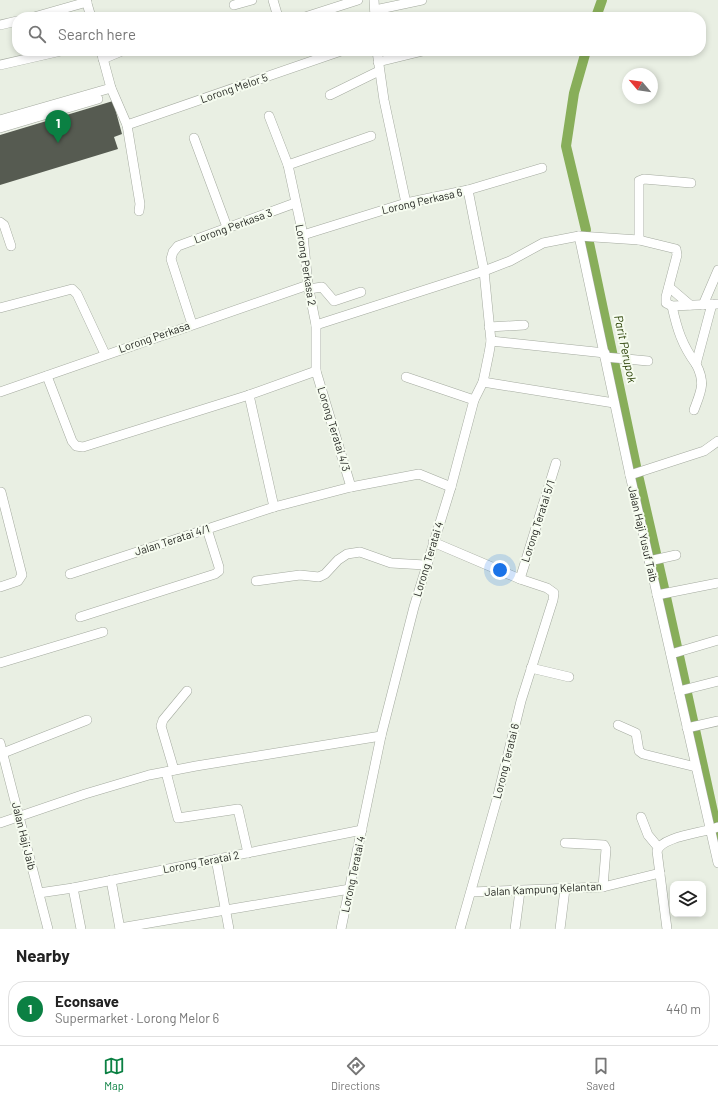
<!DOCTYPE html>
<html lang="en">
<head>
<meta charset="utf-8">
<style>
	body { margin:0; font-family:Barlow,sans-serif; background:#f6f6f6; color:#222 }
	.controls { position:absolute; right:12px; bottom:12px; display:grid; overflow:hidden; border-radius:8px; box-shadow:0 2px 6px #0003 }
	.controls button { width:36px; height:36px; display:grid; place-items:center; padding:0; border:0; border-bottom:1px solid #e0e0e0; background:#fff; color:#222; font:20px sans-serif }
	.compass { position:absolute; left:622px; top:68px; width:36px; height:36px; border-radius:50%; background:#fff; box-shadow:0 2px 6px #0003; rotate:299deg }
	.you { position:absolute; left:500px; top:570px; width:14px; height:14px; margin:-10px; border:3px solid #fff; border-radius:50%; background:#1a73e8; box-shadow:0 0 0 6px #1a73e833 }
	.badge { display:grid; place-items:center; width:26px; height:26px; border-radius:50%; background:#0b8043; color:#fff; font-size:13px; font-weight:700 }
	.pin { position:absolute; translate:-50% -33px; filter:drop-shadow(0 1px 2px #0008) }
	.pin::after { content:''; position:absolute; top:21px; width:14px; height:12px; background:inherit; clip-path:polygon(0 0,100% 0,50% 100%) }
	.list { margin:0; padding:0; list-style:none }
	h2 { display:flex; justify-content:space-between; align-items:center; height:52px; margin:0; padding:0 16px; font-size:17px }
	h2 small { font-size:13px; font-weight:400; color:#767676 }
	.list li { display:grid; grid-template-columns:26px 1fr auto; gap:12px; align-items:center; box-sizing:border-box; height:56px; margin:0 8px 8px; padding:0 8px; border:1px solid #e0e0e0; border-radius:16px }
	.list b { display:block; font-size:15px; white-space:nowrap }
	.list p { margin:0; font-size:13px; white-space:nowrap; color:#767676 }
	.list em { font-size:13px; font-style:normal; color:#767676 }
	.icon { flex:none; width:22px; height:22px; fill:none; stroke:currentColor; stroke-width:2; stroke-linecap:round; stroke-linejoin:round }
	.map { position:relative; flex:none; width:718px; height:929px; overflow:hidden }
	.search { position:absolute; background:#fff; box-shadow:0 2px 6px #0003; left:12px; right:12px; top:12px; height:44px; display:flex; align-items:center; gap:10px; box-sizing:border-box; padding:0 14px; border-radius:16px; color:#767676; font-size:15px }
	.sheet { height:116px; background:#fff }
	nav { display:flex; justify-content:space-around; align-items:center; box-sizing:border-box; height:56px; border-top:1px solid #e0e0e0; background:#fff; font-size:11px; color:#767676 }
	nav a { display:grid; justify-items:center; gap:2px }
	nav .on { color:#0b8043 }
	.map>svg:first-child { display:block }
</style>
</head>
<body>
<div class="map">
<svg width="718" height="929" viewBox="0 0 718 929">
	<rect width="100%" height="100%" fill="#e9efe3"/>
	<g fill="none" stroke-linecap="round" stroke-linejoin="round">
		<g stroke="#88ae5a" stroke-width="10">
			<polyline points="596,17 602,0"/>
			<polyline points="586,230 566,146 574,93 586,51"/>
			<polyline points="588,238 636,466"/>
			<polyline points="638,475 664,588"/>
			<polyline points="666,597 685,683"/>
			<polyline points="687,693 715,821"/>
			<polyline points="717,832 718,836"/>
		</g>
	</g>
	<polygon fill="#565b51" points="113,101 122,134 114,137 118,149 0,185 0,135"/>
	<g fill="none" stroke-linecap="round" stroke-linejoin="round">
		<defs>
			<g id="minor">
				<polyline points="86,0 91,17"/>
				<polyline points="273,0 278,17"/>
				<polyline points="374,0 375,17"/>
				<polyline points="234,5 252,0"/>
				<polyline points="375,10 422,0"/>
				<polyline points="34,17 87,2"/>
				<polyline points="305,17 358,0"/>
				<polyline points="0,25 17,21"/>
				<polyline points="101,51 111,88 127,125 140,204 139,211"/>
				<polyline points="377,51 384,100 406,203"/>
				<polyline points="103,59 122,51"/>
				<polyline points="378,62 423,51"/>
				<polyline points="0,65 61,51"/>
				<polyline points="330,95 379,71"/>
				<polyline points="269,116 288,165 303,235 308,285 316,325 316,371 351,487"/>
				<polyline points="0,120 111,88"/>
				<polyline points="127,125 341,51"/>
				<polyline points="0,128 98,99"/>
				<polyline points="194,138 227,227"/>
				<polyline points="288,165 371,136"/>
				<polyline points="0,222 4,225 11,246"/>
				<polyline points="303,235 406,203 468,190 542,168"/>
				<polyline points="579,236 630,475 718,863"/>
				<polyline points="639,240 639,181 644,179 691,183"/>
				<polyline points="669,287 690,305"/>
				<polyline points="309,289 322,287 334,301 361,292"/>
				<polyline points="703,305 718,270"/>
				<path d="M 672,306 C 677,329 682,345 696,364"/>
				<polyline points="0,308 72,289 77,294 105,354"/>
				<polyline points="192,324 171,259 173,252 178,246 295,203"/>
				<polyline points="316,325 484,271 510,261 543,243 579,236 639,240 676,249 677,255 666,297 666,303 672,306 718,304"/>
				<polyline points="489,327 524,325"/>
				<polyline points="491,341 605,353"/>
				<polyline points="605,357 648,361"/>
				<polyline points="47,376 72,441 76,446 83,447 249,395 316,371"/>
				<polyline points="406,377 474,400"/>
				<polyline points="483,382 614,403"/>
				<polyline points="0,392 308,285"/>
				<polyline points="249,395 274,507"/>
				<path d="M 694,410 C 701,391 706,383 696,364 L 712,304"/>
				<polyline points="630,475 704,451 718,441"/>
				<polyline points="433,542 520,579 547,588 554,593 553,600 521,701 497,799 460,929"/>
				<polyline points="649,561 676,555"/>
				<polyline points="70,574 274,507 351,487 419,474 451,487"/>
				<polyline points="520,579 556,463"/>
				<polyline points="256,581 300,575 319,577 325,574 338,560 347,554 360,552 391,563 425,565"/>
				<polyline points="0,587 18,581 22,575 1,492"/>
				<polyline points="657,595 718,583"/>
				<polyline points="80,617 215,574 219,571 219,567 207,529"/>
				<polyline points="671,654 718,640"/>
				<polyline points="0,663 103,632"/>
				<polyline points="531,668 569,677"/>
				<polyline points="679,691 718,681"/>
				<polyline points="618,725 636,733 639,751 643,754 696,767"/>
				<polyline points="687,728 718,721"/>
				<polyline points="0,743 48,929"/>
				<polyline points="3,753 87,720"/>
				<polyline points="174,770 161,726 163,720 187,691"/>
				<polyline points="166,772 178,818 238,809 248,853"/>
				<polyline points="641,817 648,835 658,847"/>
				<polyline points="0,823 85,794 149,775 196,766 381,736"/>
				<polyline points="565,843 604,845 606,849 603,887"/>
				<polyline points="216,859 229,929"/>
				<polyline points="111,880 120,929"/>
				<polyline points="73,888 81,929"/>
				<polyline points="471,892 603,887 660,873"/>
				<polyline points="39,893 73,888 362,830"/>
				<polyline points="120,928 350,889"/>
				<polyline points="341,929 381,736 414,607 451,487 474,400 483,382 489,353 491,341 484,271 468,190"/>
				<polyline points="515,929 520,891"/>
				<polyline points="560,929 565,889"/>
				<path d="M 667,929 L 657,851 C 662,836 704,833 718,827"/>
			</g>
		</defs>
		<use href="#minor" stroke="#a4aa9f" stroke-width="10"/>
		<use href="#minor" stroke="#fff" stroke-width="9"/>
	</g>
	<g text-anchor="middle" stroke-width="4" stroke-linejoin="round" paint-order="stroke">
		<g font-size="11" fill="#1e201c" stroke="#f6fcf0">
			<text transform="translate(234 88) rotate(-19)" y="4">Lorong Melor 5</text>
			<text transform="translate(422 201) rotate(-13)" y="4">Lorong Perkasa 6</text>
			<text transform="translate(233 226) rotate(-20)" y="4">Lorong Perkasa 3</text>
			<text transform="translate(306 265) rotate(81)" y="4">Lorong Perkasa 2</text>
			<text transform="translate(154 337) rotate(-19)" y="4">Lorong Perkasa</text>
			<text transform="translate(334 429) rotate(73)" y="4">Lorong Teratai 4/3</text>
			<text transform="translate(538 521) rotate(-72)" y="4">Lorong Teratai 5/1</text>
			<text transform="translate(643 534) rotate(77)" y="4">Jalan Haji Yusuf Taib</text>
			<text transform="translate(172 540) rotate(-18)" y="4">Jalan Teratai 4/1</text>
			<text transform="translate(428 559) rotate(-73)" y="4">Lorong Teratai 4</text>
			<text transform="translate(506 761) rotate(-76)" y="4">Lorong Teratai 6</text>
			<text transform="translate(24 836) rotate(76)" y="4">Jalan Haji Jaib</text>
			<text transform="translate(201 862) rotate(-11)" y="4">Lorong Teratai 2</text>
			<text transform="translate(353 874) rotate(-78)" y="4">Lorong Teratai 4</text>
			<text transform="translate(543 889) rotate(-3)" y="4">Jalan Kampung Kelantan</text>
		</g>
		<g font-size="12" font-style="italic" fill="#263d00" stroke="#f6fcf0">
			<text transform="translate(625 349) rotate(78)" y="4">Parit Perupok</text>
		</g>
	</g>
</svg>
<div class="controls">
<button><svg class="icon" aria-label="layers" viewBox="0 0 24 24"><path d="M12 4l9 5-9 5-9-5zM3 14l9 5 9-5"/></svg></button>
</div>
<svg class="compass" viewBox="-18 -18 36 36"><path d="M0-13l5 13h-10z" fill="#e53935"/><path d="M0 13l5-13h-10z" fill="#767676"/></svg>
<div class="you"></div>
<div class="pin badge" style="left:58px;top:143px">1</div>
<div class="search"><svg class="icon" aria-label="search" viewBox="0 0 24 24"><circle cx="10" cy="10" r="6"/><path d="M15 15l6 6"/></svg>Search here</div>
</div>
<section class="sheet">
<h2>Nearby<small></small></h2>
<ul class="list">
<li><span class="badge">1</span><div><b>Econsave</b><p>Supermarket · Lorong Melor 6</p></div><em>440 m</em></li>
</ul>
</section>
<nav>
<a class="on"><svg class="icon" aria-label="map" viewBox="0 0 24 24"><path d="M3 6l6-2 6 2 6-2v14l-6 2-6-2-6 2zM9 4v14M15 6v14"/></svg>Map</a>
<a><svg class="icon" aria-label="directions" viewBox="0 0 24 24"><path d="M12 3l9 9-9 9-9-9zM9 14v-3h6M13 9l2 2-2 2"/></svg>Directions</a>
<a><svg class="icon" aria-label="saved" viewBox="0 0 24 24"><path d="M7 4h10v16l-5-4-5 4z"/></svg>Saved</a>
</nav>
</body>
</html>
